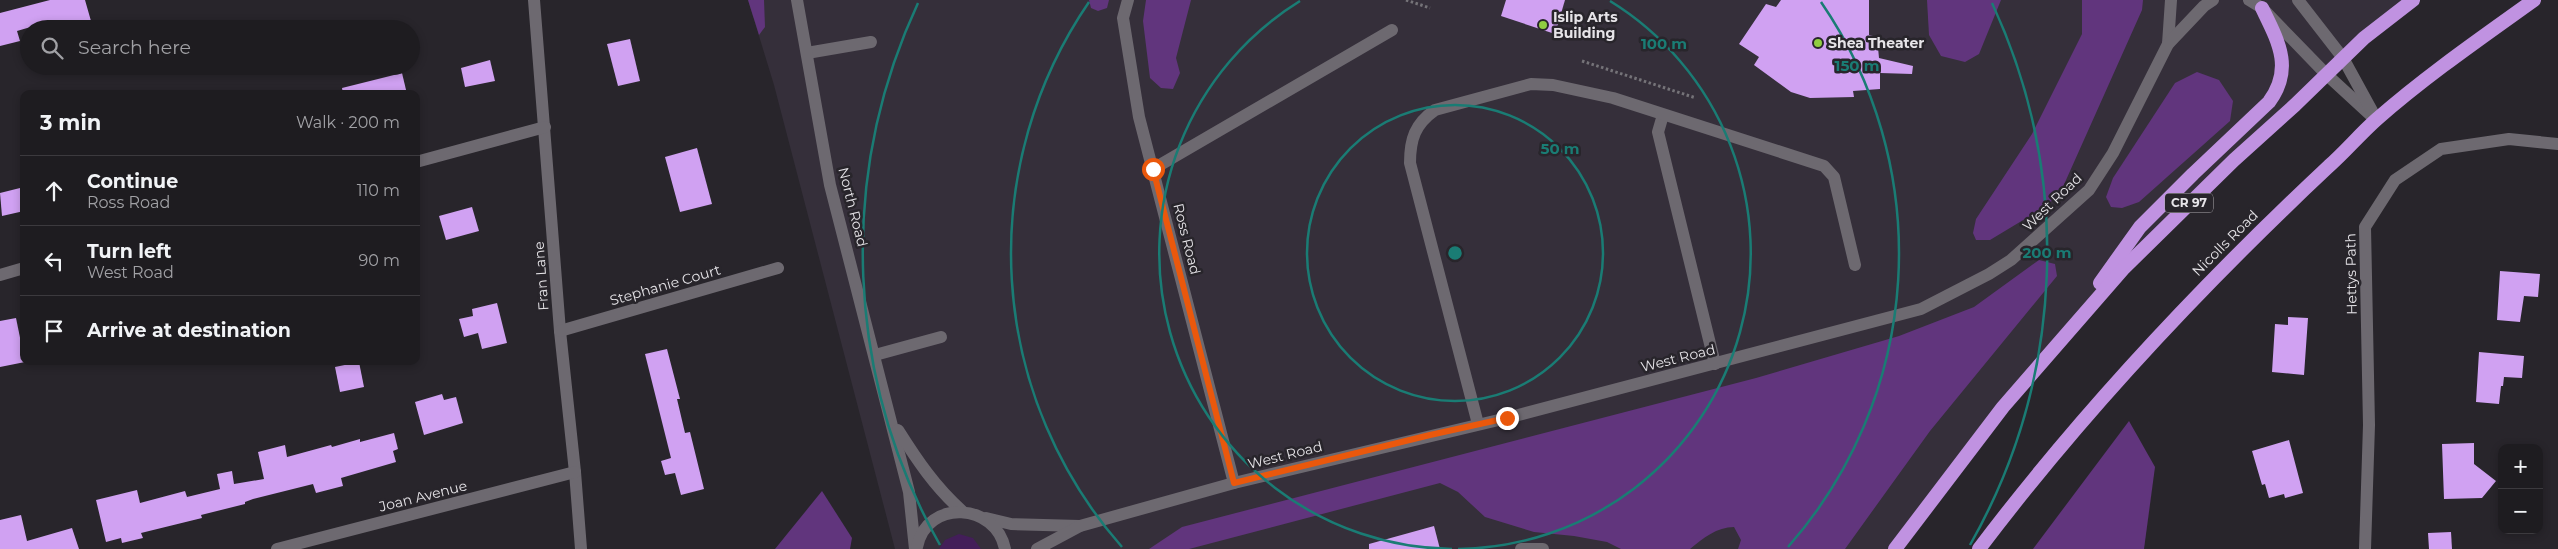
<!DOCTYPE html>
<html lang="en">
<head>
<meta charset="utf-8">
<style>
	body { margin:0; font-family:Montserrat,sans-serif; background:#2b292d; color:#f1f3f6 }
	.controls { position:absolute; right:15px; bottom:15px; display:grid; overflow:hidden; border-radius:10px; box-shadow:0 2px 8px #0003 }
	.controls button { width:45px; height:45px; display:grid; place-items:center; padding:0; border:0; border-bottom:1px solid #3c3a3e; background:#1e1c20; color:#f1f3f6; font:25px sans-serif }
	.stop { position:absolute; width:15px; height:15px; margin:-11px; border:4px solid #ea580c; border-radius:50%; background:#fff }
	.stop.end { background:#ea580c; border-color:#fff; box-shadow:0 1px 5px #0008 }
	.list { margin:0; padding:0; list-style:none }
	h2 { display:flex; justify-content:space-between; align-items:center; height:65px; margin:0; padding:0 20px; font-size:21px }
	h2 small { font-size:16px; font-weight:400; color:#a1a1a5 }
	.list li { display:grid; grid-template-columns:32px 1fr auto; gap:15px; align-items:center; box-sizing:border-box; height:70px; padding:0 20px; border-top:1px solid #3c3a3e }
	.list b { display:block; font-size:19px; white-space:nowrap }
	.list p { margin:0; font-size:16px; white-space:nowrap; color:#a1a1a5 }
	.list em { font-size:16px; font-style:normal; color:#a1a1a5 }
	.icon { flex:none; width:28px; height:28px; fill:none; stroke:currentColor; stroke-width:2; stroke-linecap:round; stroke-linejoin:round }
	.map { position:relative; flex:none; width:2558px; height:549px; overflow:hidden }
	.search { position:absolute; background:#1e1c20; box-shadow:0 2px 8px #0003; left:20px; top:20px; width:400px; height:55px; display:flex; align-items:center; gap:12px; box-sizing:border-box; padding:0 18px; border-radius:28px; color:#a1a1a5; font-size:19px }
	.panel { position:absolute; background:#1e1c20; box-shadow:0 2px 8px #0003; left:20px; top:90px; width:400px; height:275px; border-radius:10px }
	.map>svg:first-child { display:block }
</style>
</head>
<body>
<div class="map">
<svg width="2558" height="549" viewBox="0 0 2558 549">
	<rect width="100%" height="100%" fill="#28252b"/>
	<polygon fill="#352f3a" points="748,0 2413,0 2124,268 1895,549 895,549 774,85"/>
	<polygon fill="#431e59" points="959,534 973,538 981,549 939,549 945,540"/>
	<g fill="#61357d">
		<polygon points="748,0 764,0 765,27 759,35"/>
		<polygon points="1089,0 1109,0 1107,8 1098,11 1091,8"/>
		<polygon points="1146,0 1191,0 1176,58 1180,73 1173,89 1161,88 1150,78 1143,21"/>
		<polygon points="1927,0 2001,0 1979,54 1965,62 1941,56 1929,35"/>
		<polygon points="2082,0 2143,0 2142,10 2062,189 2048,205 1990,240 1976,240 1973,233 1976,219 2032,134 2082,34"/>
		<polygon points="2197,72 2219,80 2233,101 2230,121 2139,202 2122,208 2111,207 2106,197 2113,178 2175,83"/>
		<path d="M 2039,260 L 2055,264 L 2057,276 L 1930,431 L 1845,549 L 1738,549 L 1741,540 L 1734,527 C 1717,527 1703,538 1690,549 L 1621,549 L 1607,542 L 1574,536 L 1534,532 L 1485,517 L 1458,492 L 1440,483 L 1189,549 L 1149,549 L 1182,527 L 1756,378 L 1899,336 L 1974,307 Z"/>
		<polygon points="2129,421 2155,467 2144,549 2033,549"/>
		<polygon points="822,491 852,538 850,549 775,549"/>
	</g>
	<g fill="#d0a1f2">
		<polygon points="50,0 85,0 91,21 62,29 53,29 51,21 17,31 20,41 0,46 0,13"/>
		<polygon points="1506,0 1565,0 1555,34 1501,16"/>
		<polygon points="1781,0 1869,0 1869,35 1877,37 1879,58 1913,66 1912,74 1880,73 1880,89 1853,91 1854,97 1810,98 1791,92 1754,65 1759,57 1739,44 1766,4 1776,7"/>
		<polygon points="630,39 640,81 618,86 607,44"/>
		<polygon points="490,60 495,81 465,87 461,68"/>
		<polygon points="402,73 407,94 343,94 342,88"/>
		<polygon points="697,148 712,204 680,212 665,157"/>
		<polygon points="24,187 24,211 2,216 0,193"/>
		<polygon points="472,207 479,231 446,240 439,216"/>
		<polygon points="2500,271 2540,274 2538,297 2524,296 2520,322 2497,320"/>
		<polygon points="497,303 507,343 482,349 478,333 464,337 459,319 473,316 472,309"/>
		<polygon points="2288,317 2308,318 2304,375 2272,372 2275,324 2288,325"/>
		<polygon points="16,318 25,362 0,367 0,321"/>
		<polygon points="667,349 680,399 677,399 685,433 690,432 704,489 681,495 675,473 665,475 661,461 671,458 645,354"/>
		<polygon points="2479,352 2524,356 2522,378 2504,377 2503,386 2501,386 2499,404 2476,402"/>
		<polygon points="359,362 364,387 340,392 335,367"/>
		<polygon points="442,394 444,400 456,397 463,423 424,435 415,402"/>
		<polygon points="394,433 398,449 393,451 396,462 341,478 343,486 316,493 313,484 253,499 245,502 245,504 201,515 202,518 141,533 143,538 122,543 121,538 106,542 96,500 137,490 140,503 185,491 187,497 220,489 217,474 232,471 234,484 264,479 258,452 285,445 287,457 331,445 332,447 360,439 360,442"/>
		<polygon points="2289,440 2303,493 2285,498 2284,494 2269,498 2265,484 2262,485 2252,451"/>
		<polygon points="2474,443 2474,464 2496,481 2482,498 2444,499 2442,444"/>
		<polygon points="21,515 27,541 72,528 79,549 0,549 0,520"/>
		<polygon points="1434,526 1440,549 1369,549 1369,544"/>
		<polygon points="2451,532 2452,549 2429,549 2428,533"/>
	</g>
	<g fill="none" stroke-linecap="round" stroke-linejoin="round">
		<g stroke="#757378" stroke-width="3" stroke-dasharray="2.5 2.5" stroke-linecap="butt">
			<polyline points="1406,0 1430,8"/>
			<polyline points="1582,61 1696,98"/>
		</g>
		<g stroke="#6d6970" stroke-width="12">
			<polyline points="807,53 871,42"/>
			<polyline points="1663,115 1658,132 1715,364"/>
			<polyline points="1153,169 1392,30"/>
			<polyline points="875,355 941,337"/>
			<path d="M 1478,424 L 1410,163 C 1410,139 1415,124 1435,110 L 1531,84 L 1553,85 L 1613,98 L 1824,166 L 1834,177 L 1855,265"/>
			<polyline points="1521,549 1543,549"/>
		</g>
		<g stroke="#6d6970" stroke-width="12">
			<polyline points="534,0 560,331 575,472 581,549"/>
			<polyline points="797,0 830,185 909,492 915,549"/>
			<polyline points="1128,0 1123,18 1139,117 1234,483"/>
			<polyline points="2249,0 2262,8 2326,74 2376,120"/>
			<polyline points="2298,0 2343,58 2372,111"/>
			<polyline points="2168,44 2171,0"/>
			<polyline points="416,162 545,127"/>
			<polyline points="0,275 24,268"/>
			<polyline points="560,331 778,268"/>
			<path d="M 898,430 C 917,460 935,487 962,511"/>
			<polyline points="986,518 1011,524 1080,526"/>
			<path d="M 917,547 C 927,498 996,503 1005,549"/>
			<polyline points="277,549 575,472"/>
			<polyline points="1037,549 1080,526 1234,483 1507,418 1921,309 1989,274 2011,260 2089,190 2113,153 2168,44 2204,6 2213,0"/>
			<polyline points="2365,549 2369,425 2365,227 2395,180 2441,149 2509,139 2558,144"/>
		</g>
		<g stroke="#c092e1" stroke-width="14">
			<path d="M 2100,283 L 2140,227 L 2193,174 L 2269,102 C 2294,68 2278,41 2262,8"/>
			<polyline points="1895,549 2003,407 2124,268 2234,160 2295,105 2364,38 2413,0"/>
			<path d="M 1979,549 C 2084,410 2202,285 2329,166 C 2346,151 2360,134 2377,119 C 2426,76 2481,38 2534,0"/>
		</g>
	</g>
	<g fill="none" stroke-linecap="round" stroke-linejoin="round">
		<polyline stroke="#ea580c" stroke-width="6" points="1153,169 1234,483 1430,435 1507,418"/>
	</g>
	<g fill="none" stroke="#1a7c74" stroke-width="2.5">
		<circle cx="1455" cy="253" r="148"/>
		<path d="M1452 549A296 296 0 0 1 1300 1M1610 1A296 296 0 0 1 1458 549"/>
		<path d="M1122 547A444 444 0 0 1 1089 2M1821 2A444 444 0 0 1 1788 547"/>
		<path d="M940 545A592 592 0 0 1 918 3M1992 3A592 592 0 0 1 1970 545"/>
	</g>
	<g fill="#90cd41" stroke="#28252b" stroke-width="2">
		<circle cx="1543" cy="25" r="5"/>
		<circle cx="1818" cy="43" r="5"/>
	</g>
	<g text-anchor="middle" stroke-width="5" stroke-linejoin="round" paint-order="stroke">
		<rect fill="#28252b" stroke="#adabaf" stroke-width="1" x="2165" y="193.5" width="48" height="19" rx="4"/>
		<g font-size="12" font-weight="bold" fill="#e6e4e8">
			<text x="2189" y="207">CR 97</text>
		</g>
		<g font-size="14" font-weight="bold" fill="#e6e4e8" stroke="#28252b" text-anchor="start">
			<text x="1553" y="22">Islip Arts<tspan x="1553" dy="16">Building</tspan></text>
			<text x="1828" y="48">Shea Theater</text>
		</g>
		<g font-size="14" fill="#e6e4e8" stroke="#28252b">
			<text transform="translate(2052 202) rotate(-44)" y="5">West Road</text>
			<text transform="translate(853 207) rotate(76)" y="5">North Road</text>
			<text transform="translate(1187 239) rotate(76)" y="5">Ross Road</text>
			<text transform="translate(2225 243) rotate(-45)" y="5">Nicolls Road</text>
			<text transform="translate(2351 274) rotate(-91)" y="5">Hettys Path</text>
			<text transform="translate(541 276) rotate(-94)" y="5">Fran Lane</text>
			<text transform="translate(665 285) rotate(-16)" y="5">Stephanie Court</text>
			<text transform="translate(1678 358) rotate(-14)" y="5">West Road</text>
			<text transform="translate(1285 455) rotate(-14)" y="5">West Road</text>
			<text transform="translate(423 496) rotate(-14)" y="5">Joan Avenue</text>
		</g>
	</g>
	<circle cx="1455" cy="253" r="8" fill="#1a7c74" stroke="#28252b" stroke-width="2.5"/>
	<g font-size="15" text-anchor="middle" font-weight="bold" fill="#1a7c74" stroke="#28252b" stroke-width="5" stroke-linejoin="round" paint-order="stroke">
		<text x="1664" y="49">100 m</text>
		<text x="1857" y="71">150 m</text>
		<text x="1560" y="154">50 m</text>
		<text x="2047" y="258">200 m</text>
	</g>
</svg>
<div class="controls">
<button>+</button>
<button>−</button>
</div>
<div class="stop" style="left:1153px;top:169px"></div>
<div class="stop end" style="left:1507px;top:418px"></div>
<div class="search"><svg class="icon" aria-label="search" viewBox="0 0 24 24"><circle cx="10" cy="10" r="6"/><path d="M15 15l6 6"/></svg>Search here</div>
<section class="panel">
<h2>3 min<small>Walk · 200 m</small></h2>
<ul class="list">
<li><svg class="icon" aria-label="ahead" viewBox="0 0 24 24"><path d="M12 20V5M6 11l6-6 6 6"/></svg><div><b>Continue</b><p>Ross Road</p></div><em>110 m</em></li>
<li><svg class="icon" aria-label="left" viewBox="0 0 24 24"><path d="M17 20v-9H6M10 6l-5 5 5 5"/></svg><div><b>Turn left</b><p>West Road</p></div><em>90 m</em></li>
<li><svg class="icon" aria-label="arrive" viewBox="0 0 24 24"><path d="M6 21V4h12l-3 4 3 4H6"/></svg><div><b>Arrive at destination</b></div></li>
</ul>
</section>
</div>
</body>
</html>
